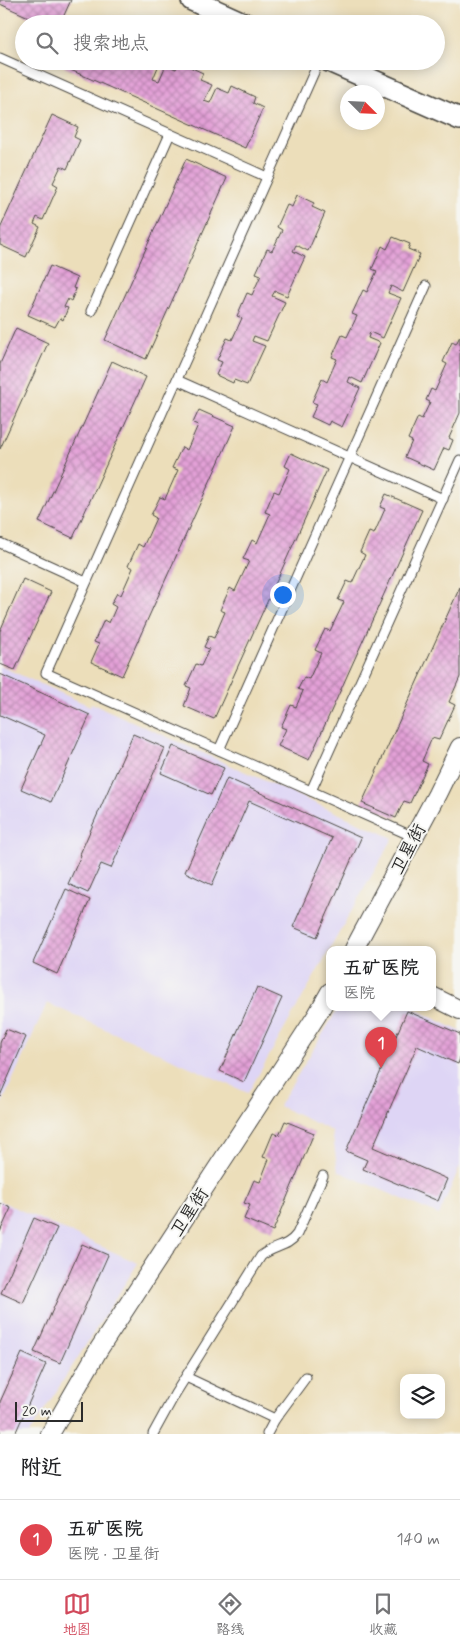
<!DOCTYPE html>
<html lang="zh">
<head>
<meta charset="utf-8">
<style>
	body { margin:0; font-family:Mynerve,"LXGW WenKai TC",sans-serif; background:#f6f6f6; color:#202124 }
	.controls { position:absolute; right:15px; bottom:15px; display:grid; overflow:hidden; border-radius:10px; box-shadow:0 2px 12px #0003 }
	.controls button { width:45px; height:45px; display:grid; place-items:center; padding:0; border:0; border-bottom:1px solid #e0e0e0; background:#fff; color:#202124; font:25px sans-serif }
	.compass { position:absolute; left:340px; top:85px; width:45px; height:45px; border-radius:50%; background:#fff; box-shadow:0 2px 12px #0003; rotate:114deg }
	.scale { position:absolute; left:15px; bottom:12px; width:68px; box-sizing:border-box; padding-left:5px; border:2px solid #2b2b2b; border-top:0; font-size:14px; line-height:18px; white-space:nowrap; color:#2b2b2b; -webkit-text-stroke:4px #f6f6f2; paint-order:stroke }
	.you { position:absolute; left:282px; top:594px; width:18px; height:18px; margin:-12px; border:4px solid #fff; border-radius:50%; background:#1a73e8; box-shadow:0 0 0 8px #1a73e833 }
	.badge { display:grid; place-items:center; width:32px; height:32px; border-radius:50%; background:#d1495b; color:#fff; font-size:16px; font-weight:700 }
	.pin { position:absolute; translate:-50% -41px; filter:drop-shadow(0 1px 2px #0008) }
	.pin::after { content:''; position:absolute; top:26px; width:18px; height:15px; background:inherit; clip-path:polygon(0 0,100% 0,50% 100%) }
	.popup { position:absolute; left:326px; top:946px; width:110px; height:65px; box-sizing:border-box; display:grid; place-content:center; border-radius:10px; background:#fff; filter:drop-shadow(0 1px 4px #0005); font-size:16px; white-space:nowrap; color:#757577 }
	.popup b { font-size:19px; color:#202124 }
	.popup::after { content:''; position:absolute; left:50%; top:100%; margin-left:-10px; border:10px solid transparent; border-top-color:#fff }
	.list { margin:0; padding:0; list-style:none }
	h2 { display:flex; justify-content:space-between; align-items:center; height:65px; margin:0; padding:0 20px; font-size:21px }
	h2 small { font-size:16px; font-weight:400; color:#757577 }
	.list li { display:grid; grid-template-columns:32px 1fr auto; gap:15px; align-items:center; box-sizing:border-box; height:80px; padding:0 20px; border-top:1px solid #e0e0e0 }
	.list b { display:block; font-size:19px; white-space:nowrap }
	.list p { margin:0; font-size:16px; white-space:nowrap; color:#757577 }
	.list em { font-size:16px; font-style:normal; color:#757577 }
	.icon { flex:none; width:28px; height:28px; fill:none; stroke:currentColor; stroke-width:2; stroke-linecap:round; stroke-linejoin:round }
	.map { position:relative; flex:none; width:460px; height:1434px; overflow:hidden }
	.search { position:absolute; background:#fff; box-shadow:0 2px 12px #0003; left:15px; right:15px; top:15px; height:55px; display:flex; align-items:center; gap:12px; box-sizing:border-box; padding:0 18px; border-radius:28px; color:#757577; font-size:19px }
	.sheet { height:145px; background:#fff }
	nav { display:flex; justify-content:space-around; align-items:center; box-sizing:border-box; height:70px; border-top:1px solid #e0e0e0; background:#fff; font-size:14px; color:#757577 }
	nav a { display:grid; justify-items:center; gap:2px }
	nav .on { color:#d1495b }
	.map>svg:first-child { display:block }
</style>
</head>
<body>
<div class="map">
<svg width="460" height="1434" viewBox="0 0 460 1434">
	<defs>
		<pattern id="building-cross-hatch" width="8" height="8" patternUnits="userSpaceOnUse" patternTransform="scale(1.25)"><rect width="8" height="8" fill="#e3a0d7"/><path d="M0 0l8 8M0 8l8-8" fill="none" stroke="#b883af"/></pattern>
	</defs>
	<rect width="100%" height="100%" fill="#f6f6f2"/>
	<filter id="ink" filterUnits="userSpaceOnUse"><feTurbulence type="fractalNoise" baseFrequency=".02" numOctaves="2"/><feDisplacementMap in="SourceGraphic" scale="10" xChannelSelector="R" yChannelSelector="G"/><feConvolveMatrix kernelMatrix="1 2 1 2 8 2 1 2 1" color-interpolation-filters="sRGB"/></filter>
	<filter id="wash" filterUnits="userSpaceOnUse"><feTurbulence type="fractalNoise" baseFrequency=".0096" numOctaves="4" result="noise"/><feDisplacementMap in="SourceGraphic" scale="20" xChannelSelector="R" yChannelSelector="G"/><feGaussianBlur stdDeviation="1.12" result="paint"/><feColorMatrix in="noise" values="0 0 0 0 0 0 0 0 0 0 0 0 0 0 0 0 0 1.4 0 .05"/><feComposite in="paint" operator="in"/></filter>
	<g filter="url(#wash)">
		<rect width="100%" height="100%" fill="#ecdeba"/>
		<g fill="#ded5f5">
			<polygon points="0,666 90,706 91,703 393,838 248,1093 47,1003 0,1108"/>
			<polygon points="339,1007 410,1007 460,1031 460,1166 439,1215 338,1171 332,1131 279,1106"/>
			<polygon points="0,1201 138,1263 29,1434 0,1434"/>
		</g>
		<g id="blocks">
			<g fill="url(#building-cross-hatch)">
				<polygon points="0,0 71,0 60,24 44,24 0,4"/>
				<polygon points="66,61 158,61 160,62 153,79 159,81 166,65 176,69 179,62 203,73 200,80 212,85 204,101 210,103 217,88 229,93 232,86 255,97 253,103 263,108 245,148 64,67"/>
				<polygon points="52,115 78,127 74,137 80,140 67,169 61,166 53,183 58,186 43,220 37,217 34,224 40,227 26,257 0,245 0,229"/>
				<polygon points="186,159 227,178 146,359 105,340"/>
				<polygon points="297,195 314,203 312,207 325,213 308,251 296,245 293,251 305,257 287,296 275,291 272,296 285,302 267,341 254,336 252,341 265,346 247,385 234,380 233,383 216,375 222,362 217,360 227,338 232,340 242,318 237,316 247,293 252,295 261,275 256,273 267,249 272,251 282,230 277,227 287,205 292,207"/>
				<polygon points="393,237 410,244 408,249 420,254 403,292 391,286 388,293 401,298 383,338 370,332 368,338 380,343 362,383 350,377 348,382 360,388 342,427 330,421 328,425 311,417 317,404 312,402 322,379 327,382 337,359 332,357 342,335 347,337 357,316 352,314 363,290 367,292 377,271 372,269 382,246 387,249"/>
				<polygon points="50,266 77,278 73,288 76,289 71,301 68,299 64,307 68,308 63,320 60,318 55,327 28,315"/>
				<polygon points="16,328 48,343 0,449 0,364"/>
				<polygon points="460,336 460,413 449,438 453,440 449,450 444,448 434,470 405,457 412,441 408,439 418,417 422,419 430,402 426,400 431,389 435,391 447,364 443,362 452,342 456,344"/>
				<polygon points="112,361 146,377 73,538 39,522"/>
				<polygon points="199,410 235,426 122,676 91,662 99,644 94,642 104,620 109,623 116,607 111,604 117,593 121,595 133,568 128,566 138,544 143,547 156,518 151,515 160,497 165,499 178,470 172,468 182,447 187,450 198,425 193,423"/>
				<polygon points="291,453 327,470 214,719 184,706 191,688 186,686 196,664 201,666 209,649 204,647 209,636 214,638 225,612 220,610 230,588 235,591 249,561 243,559 252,540 257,543 270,514 265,512 274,491 279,493 290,469 285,466"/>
				<polygon points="386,494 422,510 309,760 278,746 286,729 281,727 291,705 296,707 303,691 298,689 304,677 309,679 321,653 315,650 325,629 330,631 344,602 338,600 347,581 352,583 365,555 360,552 369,532 374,534 385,509 380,507"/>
				<polygon points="23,579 51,592 15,670 0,664 0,631"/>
				<polygon points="460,587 460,677 449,702 455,705 439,740 432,738 422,761 428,764 410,803 404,801 396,818 362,803"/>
				<polygon points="0,674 90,715 51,802 21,789 45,735 0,715"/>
				<polygon points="133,734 165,748 111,868 101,864 88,893 68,884 81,855 80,854"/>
				<polygon points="173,746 224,768 211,795 161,773"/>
				<polygon points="227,778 361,838 317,937 293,927 332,838 249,801 212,885 185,872"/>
				<polygon points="66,889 90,900 57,974 33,963"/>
				<polygon points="257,987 282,998 244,1082 220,1071"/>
				<polygon points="407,1011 460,1034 460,1058 458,1064 417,1046 373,1147 447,1179 438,1201 363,1169 367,1160 346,1151"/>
				<polygon points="6,1029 26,1037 0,1096 0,1043"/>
				<polygon points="285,1121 314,1133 273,1231 244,1219 250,1205 244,1203 254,1180 260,1182 269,1159 263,1157 273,1133 279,1135"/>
				<polygon points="0,1203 11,1208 0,1232"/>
				<polygon points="34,1218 57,1228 23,1303 1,1293"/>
				<polygon points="82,1244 108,1255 60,1363 34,1352"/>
				<polygon points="22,1353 46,1364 15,1434 0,1434 0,1402"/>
			</g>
		</g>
	</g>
	<g filter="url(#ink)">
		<use href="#blocks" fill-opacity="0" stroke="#484640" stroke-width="1"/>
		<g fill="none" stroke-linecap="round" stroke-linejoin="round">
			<defs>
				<g id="service">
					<polyline points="0,58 267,177"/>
					<polyline points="319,61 46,673 414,837"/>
					<polyline points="91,311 170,134"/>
					<polyline points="177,380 443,499"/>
					<polyline points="0,543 86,582"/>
					<polyline points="219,750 426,286"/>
					<polyline points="311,791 460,460"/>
					<polyline points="186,1377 275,1419"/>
					<path d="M 153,1434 L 175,1394 L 261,1256 C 274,1245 287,1248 297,1234 L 323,1176"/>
					<polyline points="267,1434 275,1419 306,1377"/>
				</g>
				<g id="minor">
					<polyline points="354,949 437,794 460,747"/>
					<polyline points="432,996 460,1010"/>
					<polyline points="50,1434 99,1349 254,1112 317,1015 330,992"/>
				</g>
				<g id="tertiary">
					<polyline points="192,0 245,24"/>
					<polyline points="329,61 460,119"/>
				</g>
			</defs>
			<use href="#service" stroke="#484640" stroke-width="11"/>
			<use href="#minor" stroke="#484640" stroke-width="20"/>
			<use href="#tertiary" stroke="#484640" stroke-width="24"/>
			<use href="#service" stroke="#fff" stroke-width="9"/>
			<use href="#minor" stroke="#fff" stroke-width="18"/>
			<use href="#tertiary" stroke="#fff" stroke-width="21"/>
		</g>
	</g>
	<g text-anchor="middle" stroke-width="4" stroke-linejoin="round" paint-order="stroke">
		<g font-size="18" fill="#2b2b2b" stroke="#f6f6f2">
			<text transform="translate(408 849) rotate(-62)" y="6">卫星街</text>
			<text transform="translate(189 1212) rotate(-57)" y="6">卫星街</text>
		</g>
	</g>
</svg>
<div class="controls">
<button><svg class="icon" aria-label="layers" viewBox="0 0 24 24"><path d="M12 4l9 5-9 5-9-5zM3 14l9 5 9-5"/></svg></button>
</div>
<svg class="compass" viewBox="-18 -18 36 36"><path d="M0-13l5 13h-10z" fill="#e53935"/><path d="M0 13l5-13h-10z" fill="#757577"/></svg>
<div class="scale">20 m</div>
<div class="you"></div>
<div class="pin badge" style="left:381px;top:1068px;background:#e0444e">1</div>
<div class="popup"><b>五矿医院</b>医院</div>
<div class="search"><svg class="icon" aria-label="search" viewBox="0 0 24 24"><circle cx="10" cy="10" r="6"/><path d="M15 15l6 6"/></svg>搜索地点</div>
</div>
<section class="sheet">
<h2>附近<small></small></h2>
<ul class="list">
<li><span class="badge" style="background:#e0444e">1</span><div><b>五矿医院</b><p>医院 · 卫星街</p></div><em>140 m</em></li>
</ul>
</section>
<nav>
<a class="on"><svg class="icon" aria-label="map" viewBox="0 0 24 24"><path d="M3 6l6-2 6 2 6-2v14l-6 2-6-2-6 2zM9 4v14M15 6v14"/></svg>地图</a>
<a><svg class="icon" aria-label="directions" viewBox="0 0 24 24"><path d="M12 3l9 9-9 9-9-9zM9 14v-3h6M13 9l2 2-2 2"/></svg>路线</a>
<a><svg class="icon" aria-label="saved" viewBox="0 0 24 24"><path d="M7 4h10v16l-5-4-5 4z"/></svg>收藏</a>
</nav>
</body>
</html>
